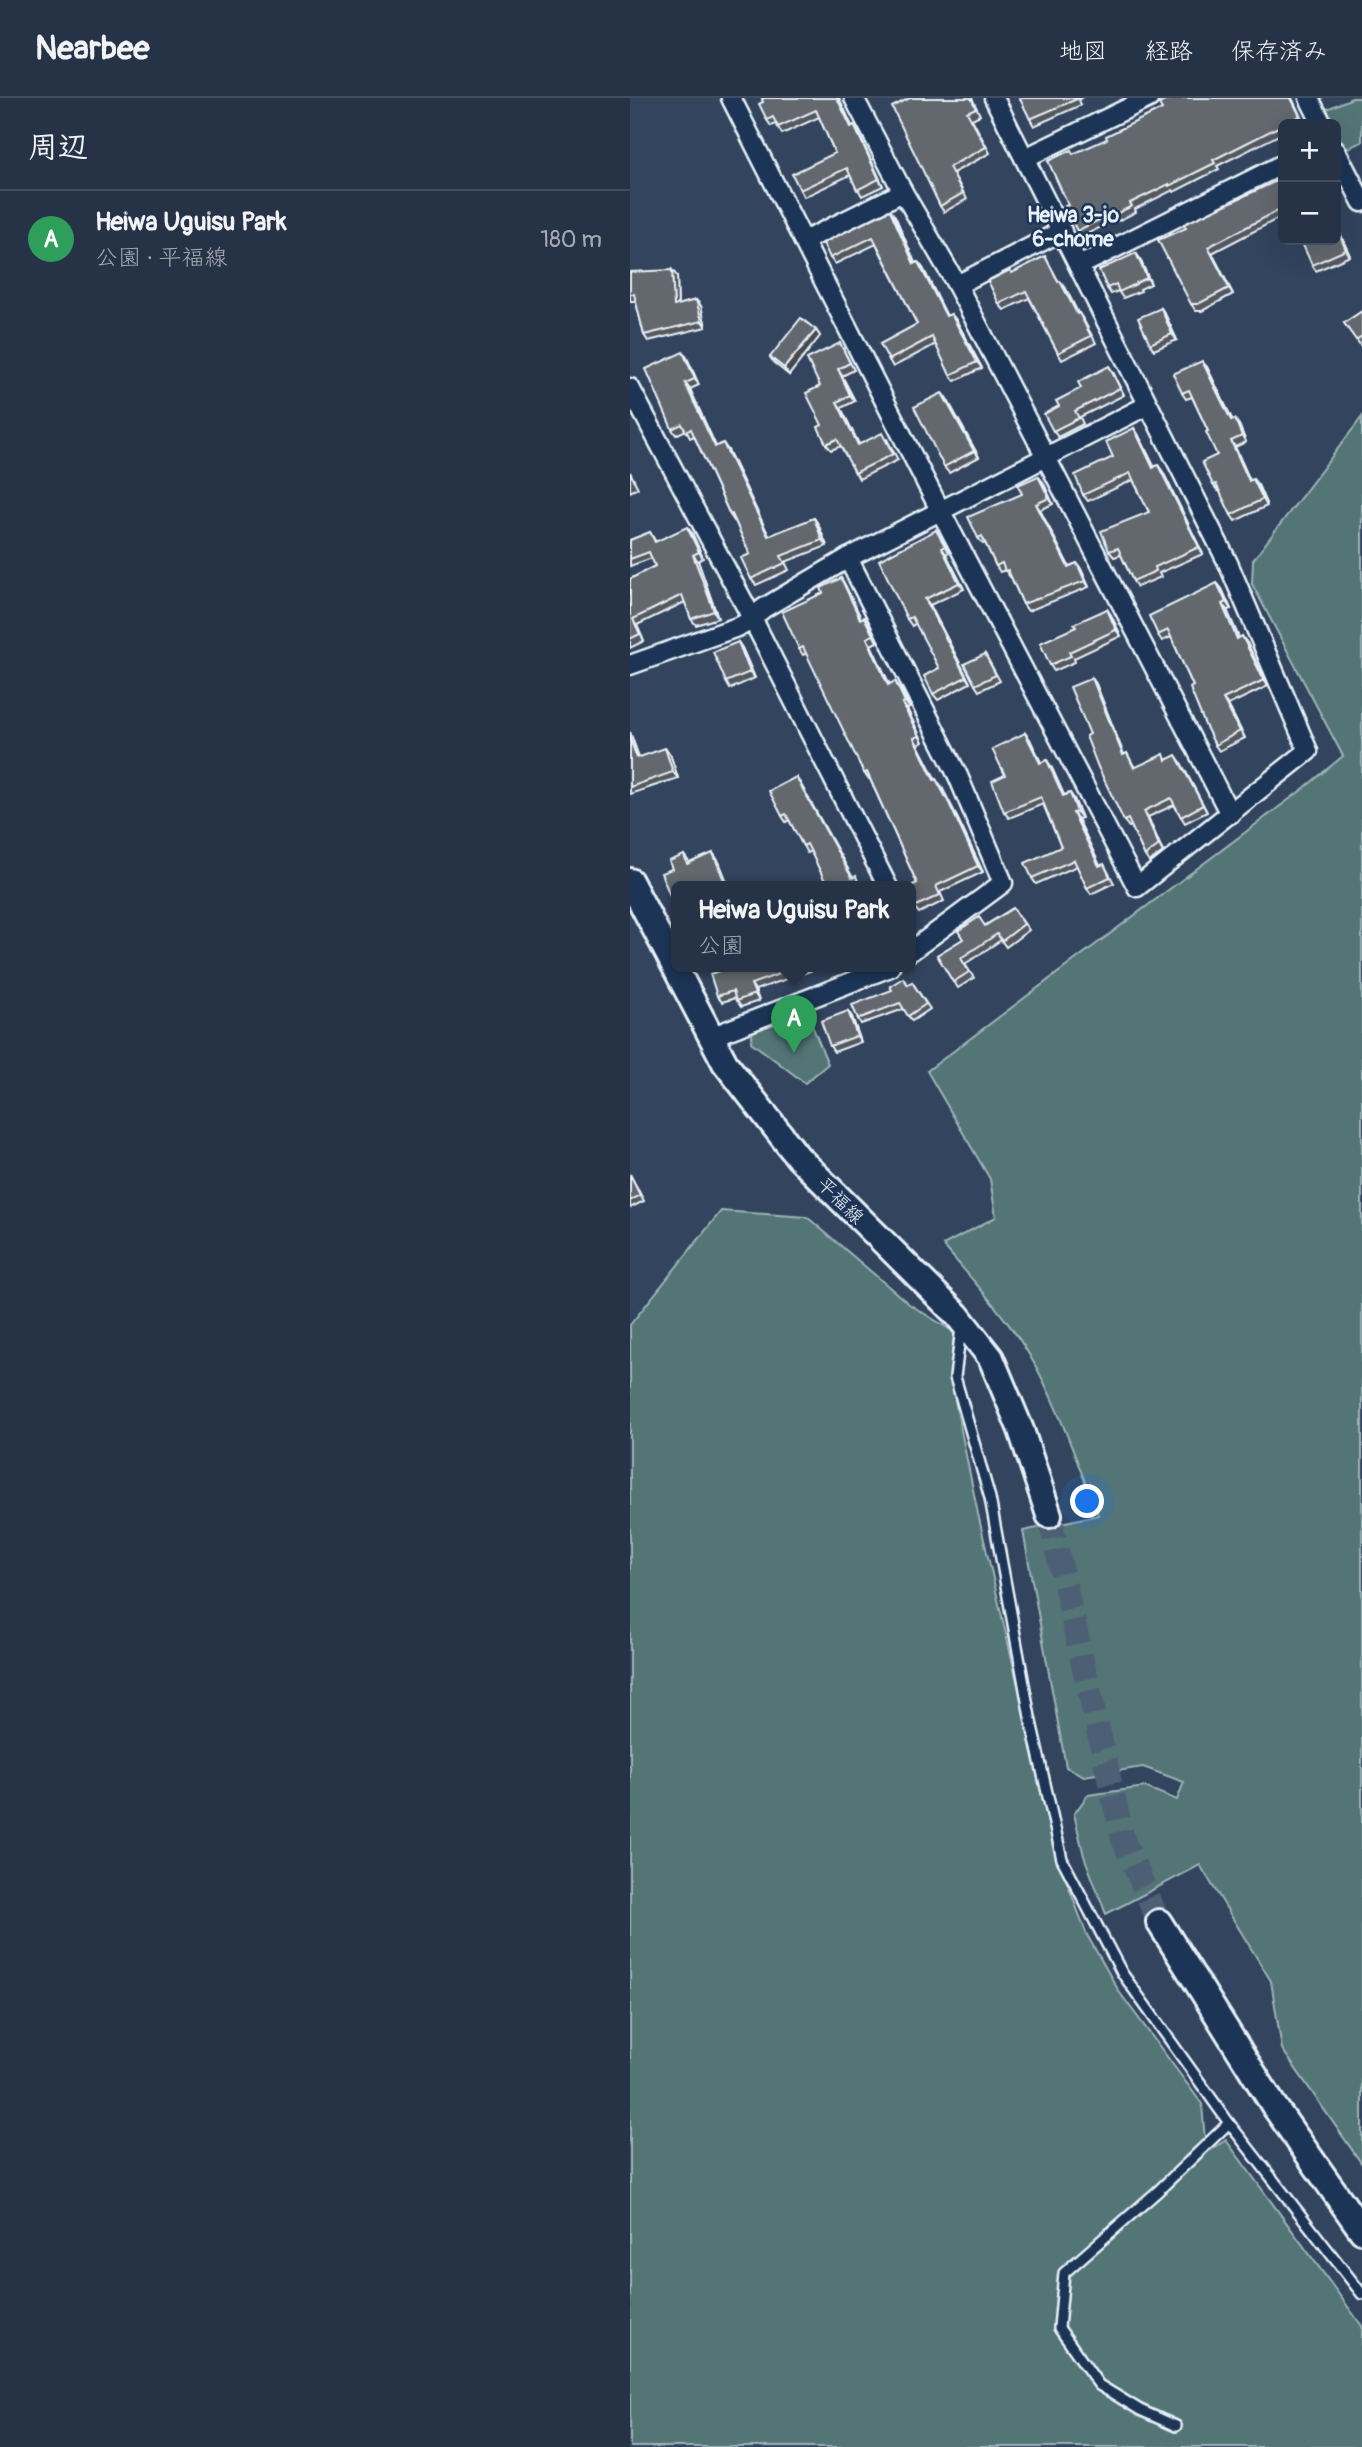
<!DOCTYPE html>
<html lang="ja">
<head>
<meta charset="utf-8">
<style>
	body { margin:0; font-family:Pangolin,"Klee One",sans-serif; background:#2e3b4d; color:#f1f3f6 }
	.controls { position:absolute; right:21px; top:21px; display:grid; overflow:hidden; border-radius:10px; box-shadow:0 7px 28px #0002 }
	.controls button { width:63px; height:63px; display:grid; place-items:center; padding:0; border:0; border-bottom:2px solid #424e5f; background:#263346; color:#f1f3f6; font:35px sans-serif }
	.you { position:absolute; left:458px; top:1404px; width:24px; height:24px; margin:-18px; border:5px solid #fff; border-radius:50%; background:#1a73e8; box-shadow:0 0 0 10px #1a73e833 }
	.badge { display:grid; place-items:center; width:46px; height:46px; border-radius:50%; background:#ffd166; color:#fff; font-size:23px; font-weight:700 }
	.pin { position:absolute; translate:-50% -58px; filter:drop-shadow(0 2px 4px #0008) }
	.pin::after { content:''; position:absolute; top:37px; width:24px; height:21px; background:inherit; clip-path:polygon(0 0,100% 0,50% 100%) }
	.popup { position:absolute; left:41px; top:783px; width:245px; height:91px; box-sizing:border-box; display:grid; place-content:center; border-radius:10px; background:#263346; filter:drop-shadow(0 2px 5px #0005); font-size:23px; white-space:nowrap; color:#a4aab3 }
	.popup b { font-size:26px; color:#f1f3f6 }
	.popup::after { content:''; position:absolute; left:50%; top:100%; margin-left:-14px; border:14px solid transparent; border-top-color:#263346 }
	.list { margin:0; padding:0; list-style:none }
	h2 { display:flex; justify-content:space-between; align-items:center; height:91px; margin:0; padding:0 28px; font-size:30px }
	h2 small { font-size:23px; font-weight:400; color:#a4aab3 }
	.list li { display:grid; grid-template-columns:46px 1fr auto; gap:21px; align-items:center; box-sizing:border-box; height:98px; padding:0 28px; border-top:2px solid #424e5f }
	.list b { display:block; font-size:26px; white-space:nowrap }
	.list p { margin:0; font-size:23px; white-space:nowrap; color:#a4aab3 }
	.list em { font-size:23px; font-style:normal; color:#a4aab3 }
	.map { position:relative; flex:none; width:732px; height:2349px; overflow:hidden }
	header { display:flex; align-items:center; gap:42px; box-sizing:border-box; height:98px; padding:0 35px; background:#263346; border-bottom:2px solid #424e5f }
	header strong { font-size:33px }
	nav { display:flex; gap:38px; margin-inline-start:auto; font-size:24px }
	main { display:flex }
	aside { flex:1; background:#263346 }
	.map>svg:first-child { display:block }
</style>
</head>
<body>
<header>
<strong>Nearbee</strong>
<nav><a>地図</a><a>経路</a><a>保存済み</a></nav>
</header>
<main>
<aside>
<h2>周辺<small></small></h2>
<ul class="list">
<li><span class="badge" style="background:#2e9e5b">A</span><div><b>Heiwa Uguisu Park</b><p>公園 · 平福線</p></div><em>180 m</em></li>
</ul>
</aside>
<div class="map">
<svg width="732" height="2349" viewBox="0 0 732 2349">
	<rect width="100%" height="100%" fill="#32445e"/>
	<filter id="ink" filterUnits="userSpaceOnUse"><feTurbulence type="fractalNoise" baseFrequency=".0143" numOctaves="2"/><feDisplacementMap in="SourceGraphic" scale="14" xChannelSelector="R" yChannelSelector="G"/><feConvolveMatrix kernelMatrix="1 2 1 2 8 2 1 2 1" color-interpolation-filters="sRGB"/></filter>
	<g filter="url(#ink)">
		<g fill="#527576" stroke="#9db3b7" stroke-width="2">
			<polygon points="722,0 732,0 732,44 715,51 697,11"/>
			<path d="M 732,319 L 732,2066 L 652,1951 L 641,1883 L 570,1767 L 476,1816 L 454,1758 L 444,1716 L 458,1697 L 515,1689 L 547,1702 L 554,1684 L 513,1669 L 454,1678 L 436,1669 L 393,1433 L 468,1417 C 447,1365 428,1306 400,1258 C 376,1218 343,1183 313,1147 L 366,1119 L 360,1081 L 297,973 L 673,691 L 713,658 L 622,486 L 623,462 Z"/>
			<polygon points="176,913 198,966 175,985 121,944 123,932"/>
			<polygon points="91,1113 177,1119 279,1206 324,1234 321,1283 348,1416 429,1763 457,1837 490,1895 572,2006 576,2055 596,2042 732,2228 732,2349 0,2349 0,1227"/>
		</g>
		<g fill="none" stroke-linecap="round" stroke-linejoin="round">
			<polyline stroke="#4d5e75" stroke-width="24" stroke-dasharray="24 12" stroke-linecap="butt" points="419,1417 493,1741 529,1824"/>
			<defs>
				<g id="lane">
					<polyline points="331,1230 325,1279 360,1400 400,1619 432,1761 492,1875 599,2025 732,2196"/>
					<polyline points="546,2328 510,2312 469,2287 429,2230 434,2175 528,2093 599,2025"/>
				</g>
				<g id="street">
					<polyline points="101,0 311,414 507,789 678,653 598,465 364,0"/>
					<polyline points="224,0 273,94 327,187 600,716"/>
					<polyline points="679,0 692,26"/>
					<polyline points="706,53 732,104"/>
					<polyline points="395,60 519,0"/>
					<polyline points="174,143 273,94"/>
					<polyline points="449,168 653,66"/>
					<polyline points="327,187 432,133"/>
					<polyline points="0,290 122,520 258,789"/>
					<polyline points="218,460 328,678 373,785 281,853"/>
					<polyline points="0,567 113,527 134,510 218,460 518,307"/>
					<polyline points="81,939 260,869"/>
				</g>
				<g id="secondary">
					<polyline points="0,783 95,965 168,1059 327,1217 361,1260 391,1332 419,1417"/>
					<polyline points="529,1824 644,2008 732,2133"/>
				</g>
			</defs>
			<use href="#lane" stroke="#e8f1f8" stroke-width="14"/>
			<use href="#street" stroke="#e8f1f8" stroke-width="23"/>
			<use href="#secondary" stroke="#e8f1f8" stroke-width="30"/>
			<use href="#lane" stroke="#1d3557" stroke-width="9"/>
			<use href="#street" stroke="#1d3557" stroke-width="18"/>
			<use href="#secondary" stroke="#1d3557" stroke-width="24"/>
		</g>
		<g fill="#56595f" stroke="#e8f1f8" stroke-width="2">
			<polygon points="132,0 209,0 222,28 228,34 253,88 232,98 220,77 174,99 170,92 205,55 189,19 152,36 146,26 141,28 137,22"/>
			<polygon points="280,0 342,0 350,17 342,21 360,55 323,75 337,101 314,114 310,108"/>
			<polygon points="391,0 452,0 449,2 451,7 404,28 400,21"/>
			<polygon points="662,0 674,25 671,26 653,26 653,35 587,68 589,71 544,94 543,92 505,111 506,114 488,123 487,121 451,139 447,133 444,55"/>
			<polygon points="653,80 653,118 582,155 603,196 572,213 566,213 561,206 556,130"/>
			<polygon points="260,112 265,118 285,165 288,164 293,170 317,218 321,216 326,222 352,270 325,283 320,277 306,246 263,269 259,262 287,226 246,146 205,166 200,160"/>
			<polygon points="706,127 720,158 686,173 682,167 706,142"/>
			<polygon points="506,155 510,161 521,186 510,191 511,193 493,200 488,193 481,196 477,190"/>
			<polygon points="415,158 429,184 435,189 448,215 449,215 453,221 466,245 432,262 428,255 399,200 374,212 369,206 382,175"/>
			<polygon points="0,174 47,178 48,207 66,202 71,208 76,229 18,243 14,237 6,203 0,203"/>
			<polygon points="531,210 535,216 547,242 524,252 520,246"/>
			<polygon points="732,213 732,248 731,248 714,225"/>
			<polygon points="186,232 190,238 159,277 144,265 140,259"/>
			<polygon points="210,245 224,272 212,278 225,303 211,310 229,346 257,341 268,362 229,381 211,348 201,352 196,346 192,327 190,288"/>
			<polygon points="57,260 69,287 60,291 86,349 98,352 139,438 184,420 188,426 197,448 155,464 159,472 126,487 121,481 120,456 105,423 104,423 100,417 64,338 60,340 56,332 46,337 42,331"/>
			<polygon points="577,269 602,322 609,327 616,344 605,349 620,383 628,387 637,408 605,423 601,417 590,392 588,393 583,387 587,357 578,333 562,299 556,301 552,295"/>
			<polygon points="483,274 494,297 450,319 453,326 428,339 423,333 429,308 451,290"/>
			<polygon points="317,301 349,359 319,375 314,369"/>
			<polygon points="504,330 508,336 524,369 528,367 533,374 573,456 529,475 531,479 507,489 503,483 491,457 484,459 479,453 519,414 503,382 458,403 453,397 483,359"/>
			<polygon points="0,374 8,390 0,394"/>
			<polygon points="413,384 423,406 410,412 439,468 447,465 451,471 459,489 398,513 393,506 381,479 380,479 375,472 370,474 366,468 355,445 353,446 348,440 392,396"/>
			<polygon points="306,432 319,454 316,456 334,491 300,507 340,585 308,602 303,596 309,570 286,525 282,528 277,521"/>
			<polygon points="20,434 26,444 62,435 73,460 68,463 88,520 66,527 61,521 55,504 7,527 14,543 0,550 0,481 25,468 22,460 0,468 0,442"/>
			<polygon points="211,480 215,487 231,520 238,525 247,544 241,547 259,586 270,590 280,610 277,611 293,644 288,647 305,681 311,687 323,711 353,774 310,794 314,803 289,815 284,809 287,785 240,681 239,681 234,675 177,555 173,557 169,551 193,495"/>
			<polygon points="587,485 592,491 601,511 597,512 609,540 617,545 638,588 598,607 615,640 589,653 585,647 563,588 541,539 532,543 528,537"/>
			<polygon points="477,511 481,517 491,538 444,560 445,564 424,573 420,567 446,529"/>
			<polygon points="108,544 112,550 125,580 100,591 96,584"/>
			<polygon points="355,556 370,583 349,593 345,587"/>
			<polygon points="462,580 466,586 494,657 497,655 505,670 537,661 550,663 577,714 555,725 544,707 518,719 533,754 519,764 515,758 501,728 499,729 494,723 460,636"/>
			<polygon points="0,634 9,659 40,656 48,680 0,696"/>
			<polygon points="395,635 411,664 421,668 434,697 440,695 444,701 452,720 448,721 470,768 474,766 484,785 461,796 457,790 447,768 406,786 402,780 431,749 413,706 379,720 374,714"/>
			<polygon points="170,685 223,780 230,785 232,789 198,789 181,753 177,755 159,722 156,724 152,718"/>
			<polygon points="83,755 89,764 99,789 47,789 47,810 43,805 42,771 54,757 60,765"/>
			<polygon points="383,810 399,832 376,849 371,842 335,866 344,880 328,890 307,857"/>
			<polygon points="101,869 185,869 186,871 125,892 129,903 111,909 105,900 92,904 87,898"/>
			<polygon points="282,884 300,911 282,923 274,911 231,926 228,921"/>
			<polygon points="218,913 222,919 231,944 204,954 200,948"/>
			<polygon points="0,1076 14,1103 0,1110"/>
		</g>
		<g fill="#46484d" stroke="#e8f1f8" stroke-width="2">
			<polygon points="207,0 209,0 225,35 221,29"/>
			<polygon points="224,27 228,34 253,88 249,81"/>
			<polygon points="260,112 265,118 288,172 284,166"/>
			<polygon points="706,127 708,130 720,158 716,152"/>
			<polygon points="578,149 582,155 603,196 599,190"/>
			<polygon points="506,155 510,161 521,186 517,180"/>
			<polygon points="288,164 293,170 320,225 316,218"/>
			<polygon points="42,172 47,178 48,214 44,208"/>
			<polygon points="430,183 435,189 451,222 447,216"/>
			<polygon points="66,202 71,208 76,229 72,223"/>
			<polygon points="531,210 535,216 547,242 542,236"/>
			<polygon points="321,216 326,222 352,270 347,264"/>
			<polygon points="186,232 190,238 159,277 154,270"/>
			<polygon points="53,254 57,260 69,287 65,281"/>
			<polygon points="572,263 577,269 606,329 601,322"/>
			<polygon points="479,268 483,274 494,297 490,290"/>
			<polygon points="208,271 212,278 225,303 220,297"/>
			<polygon points="55,285 60,291 89,355 85,349"/>
			<polygon points="312,295 317,301 349,359 344,353"/>
			<polygon points="207,304 211,310 232,353 228,347"/>
			<polygon points="605,321 609,327 616,344 612,338"/>
			<polygon points="504,330 508,336 528,376 523,370"/>
			<polygon points="601,343 605,349 623,389 619,383"/>
			<polygon points="93,345 98,352 142,445 138,438"/>
			<polygon points="528,367 533,374 573,456 569,449"/>
			<polygon points="408,378 413,384 423,406 419,400"/>
			<polygon points="623,381 628,387 637,408 633,401"/>
			<polygon points="406,406 410,412 442,475 438,469"/>
			<polygon points="184,420 188,426 197,448 192,442"/>
			<polygon points="57,429 62,435 73,460 69,454"/>
			<polygon points="312,450 316,456 334,491 329,485"/>
			<polygon points="63,457 68,463 88,520 84,513"/>
			<polygon points="447,465 451,471 459,489 455,483"/>
			<polygon points="211,480 215,487 234,527 230,521"/>
			<polygon points="587,485 592,491 601,511 596,504"/>
			<polygon points="295,501 300,507 340,585 336,579"/>
			<polygon points="592,506 597,512 612,547 607,541"/>
			<polygon points="477,511 481,517 491,538 486,532"/>
			<polygon points="612,538 617,545 638,588 634,582"/>
			<polygon points="237,540 241,547 263,593 258,587"/>
			<polygon points="108,544 112,550 125,580 120,574"/>
			<polygon points="462,580 466,586 497,664 493,657"/>
			<polygon points="265,583 270,590 280,610 275,604"/>
			<polygon points="593,601 598,607 615,640 610,633"/>
			<polygon points="272,605 277,611 293,644 289,638"/>
			<polygon points="0,634 11,666 7,660 0,641"/>
			<polygon points="395,635 400,641 414,671 410,665"/>
			<polygon points="284,640 288,647 309,688 304,682"/>
			<polygon points="35,650 40,656 48,680 43,674"/>
			<polygon points="546,657 550,663 577,714 573,707"/>
			<polygon points="417,662 421,668 437,704 433,698"/>
			<polygon points="166,679 170,685 226,786 222,780"/>
			<polygon points="306,681 323,711 353,774 348,768"/>
			<polygon points="440,695 444,701 452,720 447,714"/>
			<polygon points="514,713 518,719 533,754 529,747"/>
			<polygon points="443,715 448,721 473,774 469,768"/>
			<polygon points="83,755 89,764 99,789 98,789 95,785"/>
			<polygon points="121,886 125,892 129,903 125,896"/>
			<polygon points="218,913 222,919 231,944 227,938"/>
		</g>
		<g fill="#64676e" stroke="#e8f1f8" stroke-width="2">
			<polygon points="132,0 207,0 221,29 224,27 249,81 227,92 217,70 170,92 162,76 205,55 186,12 148,29 143,19 137,22 129,6 133,4"/>
			<polygon points="280,0 341,0 346,10 337,14 356,49 319,69 333,95 310,108 262,9"/>
			<polygon points="391,0 447,0 447,1 400,21 390,1"/>
			<polygon points="540,0 661,0 670,18 583,62 585,65 539,88 539,86 500,105 502,108 484,117 483,115 447,133 435,108 438,107 418,63 441,52 443,56 477,41 476,38 532,11 529,6"/>
			<polygon points="653,80 653,110 578,149 599,190 568,206 561,206 528,142 556,130 554,126"/>
			<polygon points="260,112 284,166 288,164 316,218 321,216 347,264 320,277 302,239 259,262 250,246 287,226 243,139 200,160 193,145"/>
			<polygon points="706,128 716,152 682,167 672,145 680,142 706,142"/>
			<polygon points="506,155 517,180 506,185 506,186 489,194 486,186 477,190 469,172"/>
			<polygon points="415,158 428,184 430,183 447,216 449,215 461,238 428,255 396,193 369,206 358,183 380,172 382,175"/>
			<polygon points="42,172 44,208 66,202 72,223 14,237 4,196 0,196 0,174"/>
			<polygon points="531,210 542,236 520,246 508,220"/>
			<polygon points="732,213 732,238 726,242 714,225"/>
			<polygon points="171,220 186,232 154,270 140,259"/>
			<polygon points="210,245 220,265 208,271 220,297 207,304 228,347 252,335 263,356 225,375 207,341 196,346 188,329 192,327 176,295 190,288 177,261"/>
			<polygon points="53,254 65,281 55,285 85,349 93,345 138,438 184,420 192,442 151,458 155,465 121,481 111,460 120,456 102,416 100,417 61,331 56,334 52,326 42,331 16,271"/>
			<polygon points="572,263 601,322 605,321 612,338 601,343 619,383 623,381 633,401 601,417 586,386 583,387 572,364 587,357 576,334 578,333 559,292 552,295 543,276"/>
			<polygon points="479,268 490,290 445,313 449,320 423,333 414,316 429,308 426,303 451,290 448,284"/>
			<polygon points="312,295 344,353 314,369 284,309"/>
			<polygon points="504,330 523,370 528,367 569,449 525,469 526,473 503,483 488,450 479,453 471,433 519,414 500,375 453,397 445,377 483,359 476,344"/>
			<polygon points="408,378 419,400 406,406 438,469 447,465 455,483 393,506 378,472 375,473 372,465 366,468 352,438 348,440 338,419 392,396 388,387"/>
			<polygon points="57,429 69,454 63,457 84,513 61,521 52,497 3,521 10,536 0,541 0,481 25,468 19,454 0,461 0,442 20,434 25,444"/>
			<polygon points="306,432 315,448 312,450 329,485 295,501 336,579 303,596 294,578 309,570 282,519 277,521 249,462"/>
			<polygon points="211,480 230,521 234,519 243,537 237,540 258,587 265,583 269,591 275,604 272,605 289,638 284,640 304,682 306,681 319,705 348,768 306,788 310,797 284,809 281,803 281,789 279,789 287,785 237,674 234,675 173,549 169,551 152,514 193,495 191,490"/>
			<polygon points="587,485 596,504 592,506 607,541 612,538 634,582 593,601 610,633 585,647 575,627 560,590 563,588 538,532 528,537 519,518"/>
			<polygon points="477,511 486,532 439,554 441,558 420,567 410,545 446,529 444,526"/>
			<polygon points="108,544 120,574 96,584 83,554"/>
			<polygon points="355,556 366,577 345,587 334,566"/>
			<polygon points="462,580 493,657 497,655 504,670 534,656 536,662 546,657 573,707 551,719 541,700 514,713 529,747 515,758 498,721 494,723 468,669 456,638 460,636 440,589"/>
			<polygon points="395,635 410,665 417,662 433,698 440,695 447,714 443,715 469,768 474,766 480,779 457,790 444,762 402,780 395,765 431,749 411,699 374,714 362,683 375,677 362,651"/>
			<polygon points="0,641 7,660 35,650 43,674 0,689"/>
			<polygon points="166,679 222,780 226,778 230,789 198,789 177,746 173,748 156,716 152,718 139,693"/>
			<polygon points="83,755 95,785 84,789 47,789 47,803 43,805 31,775 42,771 39,763 54,757 57,766"/>
			<polygon points="383,810 394,826 372,843 367,836 331,860 339,874 323,884 307,857 333,841 328,833 349,819 355,828"/>
			<polygon points="101,869 169,869 121,886 125,896 106,903 103,893 87,898 80,876"/>
			<polygon points="273,880 278,887 282,884 296,906 278,918 270,905 228,921 222,907 262,892 260,888"/>
			<polygon points="218,913 227,938 200,948 191,923"/>
			<polygon points="0,1077 10,1097 0,1103"/>
		</g>
	</g>
	<g text-anchor="middle" stroke-width="5" stroke-linejoin="round" paint-order="stroke">
		<g font-size="19" fill="#e8f1f8" stroke="#1d3557">
			<text transform="translate(211 1102) rotate(45)" y="7">平福線</text>
		</g>
		<g font-size="21" font-weight="bold" fill="#e8f1f8" stroke="#1d3557">
			<text x="443" y="124">Heiwa 3-jo<tspan x="443" dy="24">6-chome</tspan></text>
		</g>
	</g>
</svg>
<div class="controls">
<button>+</button>
<button>−</button>
</div>
<div class="you"></div>
<div class="pin badge" style="left:164px;top:955px;background:#2e9e5b">A</div>
<div class="popup"><b>Heiwa Uguisu Park</b>公園</div>
</div>
</main>
</body>
</html>
